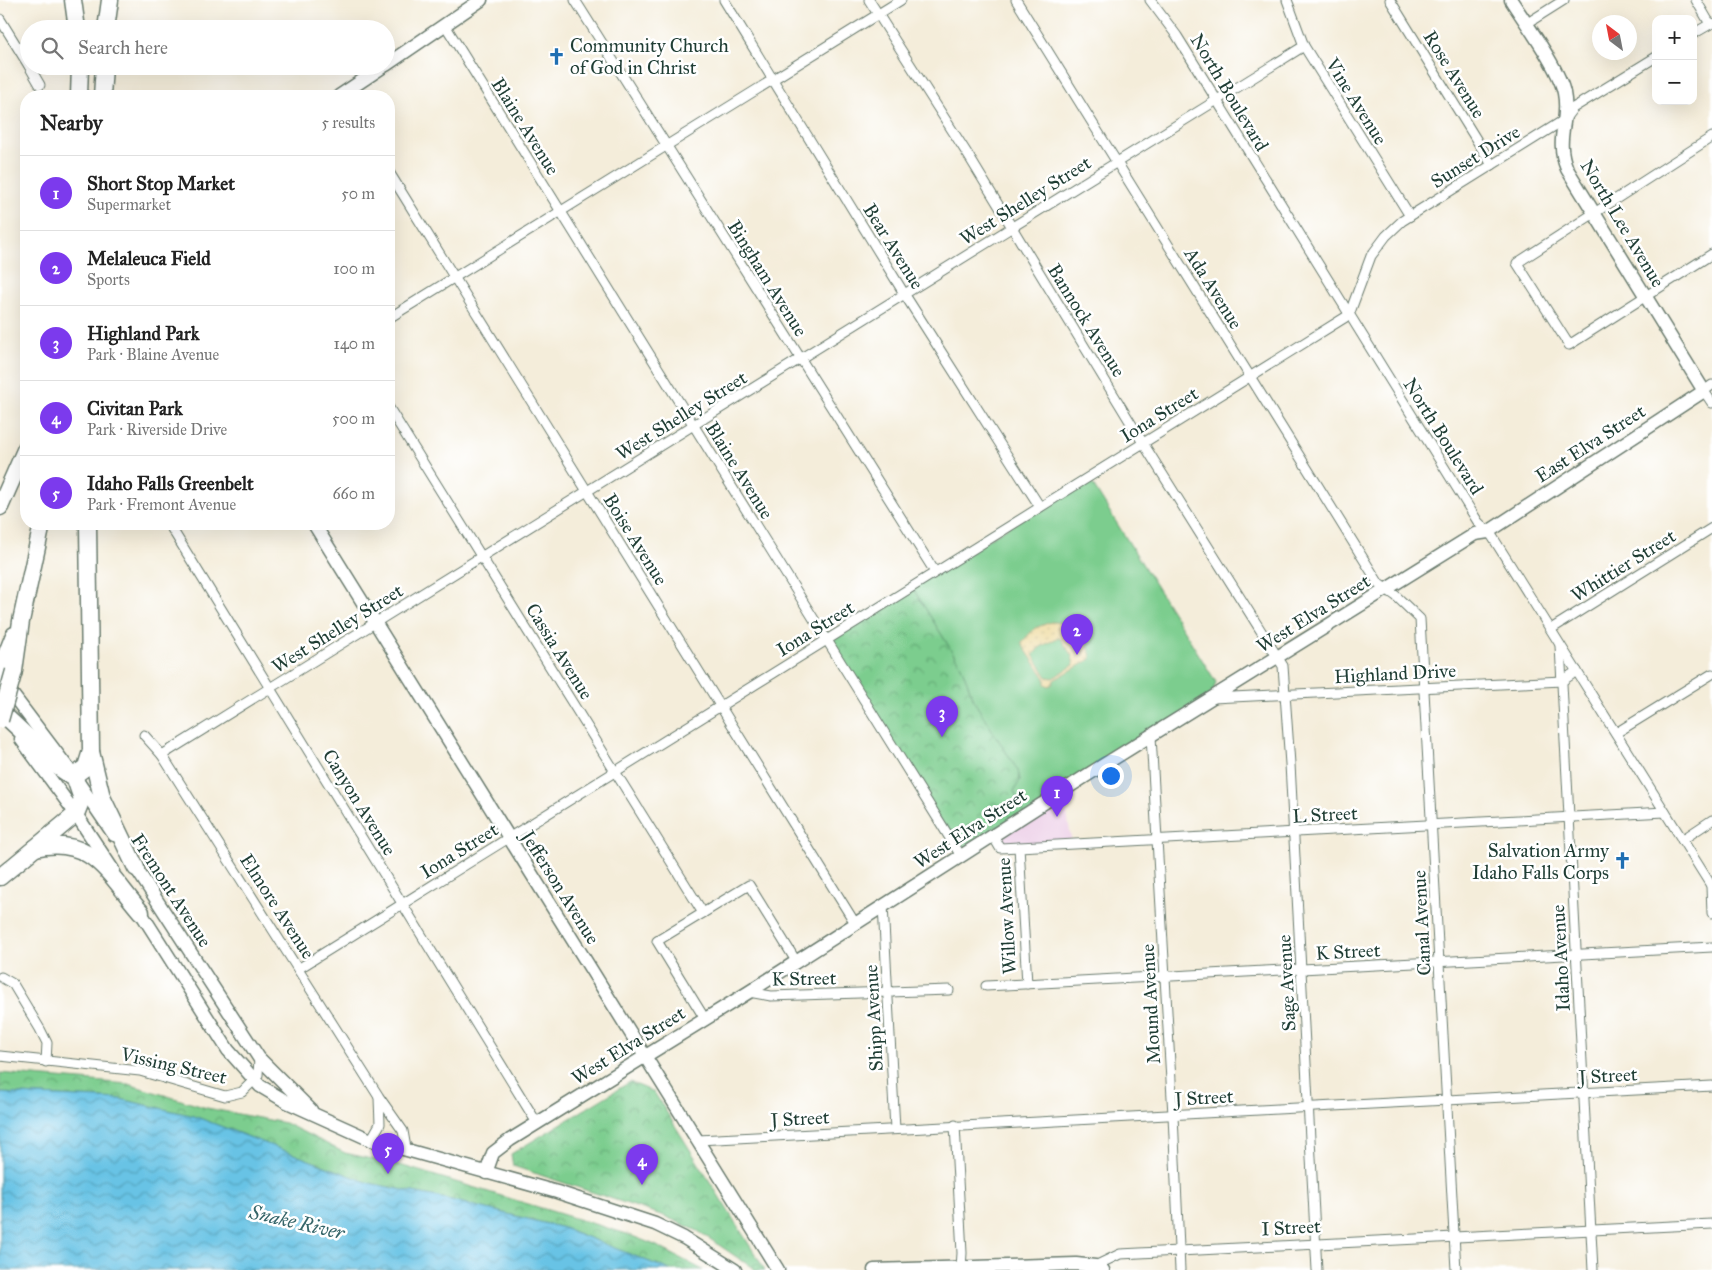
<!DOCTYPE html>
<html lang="en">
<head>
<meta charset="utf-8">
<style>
	body { margin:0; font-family:"IM FELL Great Primer",serif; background:#f2f2f2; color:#222 }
	.controls { position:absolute; right:15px; top:15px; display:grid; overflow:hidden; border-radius:10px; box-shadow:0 5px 20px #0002 }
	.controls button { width:45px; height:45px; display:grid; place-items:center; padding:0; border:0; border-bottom:1px solid #e0e0e0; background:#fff; color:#222; font:25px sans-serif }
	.compass { position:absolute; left:1592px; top:15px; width:45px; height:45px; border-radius:50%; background:#fff; box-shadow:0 5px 20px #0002; rotate:328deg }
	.you { position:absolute; left:1110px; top:775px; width:18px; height:18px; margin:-12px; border:4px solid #fff; border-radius:50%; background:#1a73e8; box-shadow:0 0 0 8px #1a73e833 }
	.badge { display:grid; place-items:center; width:32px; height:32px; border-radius:50%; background:#7c3aed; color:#fff; font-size:16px; font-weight:700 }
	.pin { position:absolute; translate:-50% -41px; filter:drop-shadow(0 1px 2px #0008) }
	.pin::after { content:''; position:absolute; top:26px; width:18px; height:15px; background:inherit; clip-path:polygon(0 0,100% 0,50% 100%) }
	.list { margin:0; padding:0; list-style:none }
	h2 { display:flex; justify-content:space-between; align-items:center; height:65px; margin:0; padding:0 20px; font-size:21px }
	h2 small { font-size:16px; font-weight:400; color:#767676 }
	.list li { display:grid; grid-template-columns:32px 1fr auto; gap:15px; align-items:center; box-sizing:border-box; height:75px; padding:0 20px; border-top:1px solid #e0e0e0 }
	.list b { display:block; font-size:19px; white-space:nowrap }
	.list p { margin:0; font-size:16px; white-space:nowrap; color:#767676 }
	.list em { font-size:16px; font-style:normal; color:#767676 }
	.icon { flex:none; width:28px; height:28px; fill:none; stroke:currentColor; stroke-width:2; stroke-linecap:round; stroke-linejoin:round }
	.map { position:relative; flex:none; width:1712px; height:1270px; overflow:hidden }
	.search { position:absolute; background:#fff; box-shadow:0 5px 20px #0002; left:20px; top:20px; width:375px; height:55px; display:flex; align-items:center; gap:12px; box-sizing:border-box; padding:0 18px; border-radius:28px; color:#767676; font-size:19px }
	.panel { position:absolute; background:#fff; box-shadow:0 5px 20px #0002; left:20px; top:90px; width:375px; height:440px; border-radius:20px }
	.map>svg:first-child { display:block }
</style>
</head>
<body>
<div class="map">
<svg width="1712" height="1270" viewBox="0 0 1712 1270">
	<defs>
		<pattern id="sand-dots" width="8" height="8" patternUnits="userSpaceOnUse" patternTransform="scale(1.25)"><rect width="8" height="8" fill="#eeda9e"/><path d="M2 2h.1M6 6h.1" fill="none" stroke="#ccbc89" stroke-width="1.8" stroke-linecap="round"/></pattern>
		<pattern id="park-crowns" width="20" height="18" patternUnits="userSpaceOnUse" patternTransform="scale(1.25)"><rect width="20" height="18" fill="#7bcd8e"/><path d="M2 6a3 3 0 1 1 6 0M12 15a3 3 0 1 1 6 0" fill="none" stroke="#64a875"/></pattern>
		<pattern id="water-waves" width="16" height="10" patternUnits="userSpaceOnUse" patternTransform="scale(1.25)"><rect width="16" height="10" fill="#67c3e5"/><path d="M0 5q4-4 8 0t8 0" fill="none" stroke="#54a0ba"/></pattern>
	</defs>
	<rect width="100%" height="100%" fill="#fff"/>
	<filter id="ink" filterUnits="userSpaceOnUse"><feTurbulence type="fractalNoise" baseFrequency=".02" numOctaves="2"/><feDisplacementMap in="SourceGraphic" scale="10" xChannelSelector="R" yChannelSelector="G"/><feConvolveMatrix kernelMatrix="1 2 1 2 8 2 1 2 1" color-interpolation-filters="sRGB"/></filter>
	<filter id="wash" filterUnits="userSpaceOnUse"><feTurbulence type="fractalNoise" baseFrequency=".0096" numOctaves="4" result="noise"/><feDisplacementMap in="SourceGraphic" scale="20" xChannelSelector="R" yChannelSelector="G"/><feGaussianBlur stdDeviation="1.12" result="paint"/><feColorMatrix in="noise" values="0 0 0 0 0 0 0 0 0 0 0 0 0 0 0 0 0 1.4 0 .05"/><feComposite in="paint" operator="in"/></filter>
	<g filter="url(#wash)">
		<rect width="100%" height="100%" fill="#f4edda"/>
		<polygon fill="#edd0e8" points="1063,790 1072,844 1000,848 993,836"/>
		<polygon fill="#7bcd8e" stroke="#4d8561" points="1088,477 1216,682 1211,698 1025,815 1014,791 1020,780 1018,771 975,703 961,666 912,587"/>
		<path fill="url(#sand-dots)" stroke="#868c69" fill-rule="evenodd" d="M 1051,622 C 1073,622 1089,637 1091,659 L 1054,680 L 1053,684 L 1049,686 L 1045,684 L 1045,678 L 1021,643 L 1035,628 ZM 1057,638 L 1061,639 L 1072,656 L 1074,665 L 1053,678 L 1047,677 L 1033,655 L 1039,648 Z"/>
		<g fill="url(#park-crowns)" stroke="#4d8561">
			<polygon points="912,587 961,666 975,703 1018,771 1020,780 1014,791 1025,815 961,856 826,640"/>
			<polygon points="0,1073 128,1084 207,1108 285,1123 345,1153 403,1166 627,1234 655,1245 703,1270 670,1270 564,1228 447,1199 369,1183 194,1116 120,1099 0,1093"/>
			<polygon points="630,1082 654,1092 765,1270 756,1270 698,1231 664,1216 513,1166 511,1154"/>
		</g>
		<polygon fill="url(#water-waves)" stroke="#43808c" points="0,1093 120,1099 194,1116 369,1183 447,1199 564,1228 670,1270 3,1270 0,1268"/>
	</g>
	<g filter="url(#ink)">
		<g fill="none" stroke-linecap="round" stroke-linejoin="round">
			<defs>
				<g id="street">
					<polyline points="575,0 935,572"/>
					<polyline points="724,0 905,295 1040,507"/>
					<polyline points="869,0 968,155 1143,443 1283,666 1290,764 1317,1270"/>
					<polyline points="1016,0 1379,584 1396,596 1420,619 1456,1270"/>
					<polyline points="1150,0 1177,36 1478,522 1492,536 1712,887"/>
					<polyline points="1287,0 1304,46 1410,216"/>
					<polyline points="1390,0 1492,165"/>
					<polyline points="1696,0 1710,24"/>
					<polyline points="0,19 29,66"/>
					<polyline points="1526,24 1564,0"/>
					<polyline points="445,25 961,856"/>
					<polyline points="1693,34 1712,23"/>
					<polyline points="29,66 40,85"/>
					<polyline points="1712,137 1517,263 1569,345 1712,254"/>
					<polyline points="389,172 855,923"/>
					<polyline points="389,318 901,0"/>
					<polyline points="1712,385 1704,391 1712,403"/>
					<polyline points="389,408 703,913 657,941 705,1019"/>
					<polyline points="169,524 537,1123"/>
					<polyline points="1551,629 1712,528"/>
					<polyline points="1560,646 1593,1270"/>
					<polyline points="1213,698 1562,681 1577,671"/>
					<polyline points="1616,733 1712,674"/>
					<polyline points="144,735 162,755 379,1097 403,1131 406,1148"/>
					<polyline points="1151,736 1173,1115 1180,1270"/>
					<polyline points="162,755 1304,46"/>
					<polyline points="993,836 1000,848 1665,812"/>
					<polyline points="1682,840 1712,820"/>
					<polyline points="1019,847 1027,984"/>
					<polyline points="1711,886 1712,913"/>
					<polyline points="883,905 895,1129"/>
					<polyline points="703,913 749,885 796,961"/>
					<polyline points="298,969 1349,315 1371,256 1386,236 1402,221 1564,120 1573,108 1656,57"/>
					<polyline points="1,977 13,984 40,1029 47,1043 46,1062"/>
					<polyline points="986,986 1712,947"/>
					<polyline points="749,992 771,996 949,990"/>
					<polyline points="0,1056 140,1071 225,1096 242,1092 254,1080 258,1075 259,1058"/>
					<polyline points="955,1125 962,1253 961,1268"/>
					<polyline points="371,1140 380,1124 379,1098"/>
					<polyline points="698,1140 1712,1086"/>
					<polyline points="1095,1266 1120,1254 1712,1224"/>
				</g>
				<g id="secondary">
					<polyline points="386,65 481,0"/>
					<polyline points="339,96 384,66"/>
					<polyline points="314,524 778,1270"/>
					<polyline points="0,678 74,776 114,835"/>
					<polyline points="21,739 76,814 113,870"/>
					<polyline points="132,862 259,1058 311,1110"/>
					<polyline points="136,905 228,1050 260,1086 287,1102 371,1140 557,1192 655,1224 684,1238 735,1270"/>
					<path d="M 486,1173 L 493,1153 L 510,1140 L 749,992 L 1089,774 L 1475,534 L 1488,532 L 1704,391 L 1567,169 C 1554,137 1570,122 1564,93 C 1560,70 1525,22 1511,0"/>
					<polyline points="874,1270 1076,1264 1095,1266 1103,1270"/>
				</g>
				<g id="highway">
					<polyline points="73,0 77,29"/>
					<polyline points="106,29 110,0"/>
					<polyline points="79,96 80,66"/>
					<polyline points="102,96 104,66"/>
					<polyline points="0,507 26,448"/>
					<polyline points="0,670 14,635"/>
					<polyline points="14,671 21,621 42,524"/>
					<polyline points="0,711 30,739 49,761 68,774 74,776 86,767 91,751 88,524"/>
					<polyline points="91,752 102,797 136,868"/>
					<path d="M 35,848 C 92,835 108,874 141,912"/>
					<polyline points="0,877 76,814 82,799 74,776"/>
				</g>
			</defs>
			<use href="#street" stroke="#6a7b6e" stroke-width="11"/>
			<use href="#secondary" stroke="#6a7b6e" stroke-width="15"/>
			<use href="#highway" stroke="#6a7b6e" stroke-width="19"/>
			<use href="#street" stroke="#fff" stroke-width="9"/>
			<use href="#secondary" stroke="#fff" stroke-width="12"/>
			<use href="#highway" stroke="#fff" stroke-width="16"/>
			<defs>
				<polyline id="highway-bridge" points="0,720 14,671"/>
			</defs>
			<use href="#highway-bridge" stroke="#6a7b6e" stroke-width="19" stroke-linecap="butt"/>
			<use href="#highway-bridge" stroke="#fff" stroke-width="16"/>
		</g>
	</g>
	<defs>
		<symbol id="church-bare" viewBox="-9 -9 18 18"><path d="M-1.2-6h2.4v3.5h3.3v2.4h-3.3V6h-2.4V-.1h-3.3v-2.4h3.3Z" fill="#1f6fb2" stroke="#fff" stroke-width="2.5" paint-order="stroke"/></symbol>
	</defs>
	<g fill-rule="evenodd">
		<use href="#church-bare" x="544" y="44" width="25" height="25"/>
		<use href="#church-bare" x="1610" y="848" width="25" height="25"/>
	</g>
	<g text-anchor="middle" stroke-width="5" stroke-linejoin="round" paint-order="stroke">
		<g font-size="19" fill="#1f3d34" stroke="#fff" text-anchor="start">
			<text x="570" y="52">Community Church<tspan x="570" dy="22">of God in Christ</tspan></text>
			<text x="1609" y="857" text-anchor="end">Salvation Army<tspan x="1609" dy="22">Idaho Falls Corps</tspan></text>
		</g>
		<g font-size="19" fill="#1f3d34" stroke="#fff">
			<text transform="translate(1455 74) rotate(58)" y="7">Rose Avenue</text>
			<text transform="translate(1230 92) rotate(59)" y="7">North Boulevard</text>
			<text transform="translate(1357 101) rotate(58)" y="7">Vine Avenue</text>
			<text transform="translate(526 126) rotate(58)" y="7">Blaine Avenue</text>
			<text transform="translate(1475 156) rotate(-32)" y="7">Sunset Drive</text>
			<text transform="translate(1025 200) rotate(-32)" y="7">West Shelley Street</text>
			<text transform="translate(1623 223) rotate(59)" y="7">North Lee Avenue</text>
			<text transform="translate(894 246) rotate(58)" y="7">Bear Avenue</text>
			<text transform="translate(768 278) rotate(58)" y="7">Bingham Avenue</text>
			<text transform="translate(1214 288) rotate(58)" y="7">Ada Avenue</text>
			<text transform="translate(1087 320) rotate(58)" y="7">Bannock Avenue</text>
			<text transform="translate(1159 414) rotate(-32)" y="7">Iona Street</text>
			<text transform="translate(681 415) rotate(-32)" y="7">West Shelley Street</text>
			<text transform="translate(1444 436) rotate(58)" y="7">North Boulevard</text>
			<text transform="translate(1590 443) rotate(-33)" y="7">East Elva Street</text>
			<text transform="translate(740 470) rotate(58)" y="7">Blaine Avenue</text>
			<text transform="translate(636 539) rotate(58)" y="7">Boise Avenue</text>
			<text transform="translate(1623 565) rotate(-32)" y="7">Whittier Street</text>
			<text transform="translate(1313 613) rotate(-32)" y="7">West Elva Street</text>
			<text transform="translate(337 628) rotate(-32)" y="7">West Shelley Street</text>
			<text transform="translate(815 628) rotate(-32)" y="7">Iona Street</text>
			<text transform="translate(560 651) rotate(58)" y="7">Cassia Avenue</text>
			<text transform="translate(1395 673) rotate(-3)" y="7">Highland Drive</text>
			<text transform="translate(360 802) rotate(58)" y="7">Canyon Avenue</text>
			<text transform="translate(1325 814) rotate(-3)" y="7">L Street</text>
			<text transform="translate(970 828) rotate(-33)" y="7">West Elva Street</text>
			<text transform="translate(459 850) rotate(-32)" y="7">Iona Street</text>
			<text transform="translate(561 887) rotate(58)" y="7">Jefferson Avenue</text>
			<text transform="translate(172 890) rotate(57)" y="7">Fremont Avenue</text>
			<text transform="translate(278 906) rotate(57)" y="7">Elmore Avenue</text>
			<text transform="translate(1006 916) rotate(-93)" y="7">Willow Avenue</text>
			<text transform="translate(1421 923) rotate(-93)" y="7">Canal Avenue</text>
			<text transform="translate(1348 951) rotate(-3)" y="7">K Street</text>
			<text transform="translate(1560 958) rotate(-93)" y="7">Idaho Avenue</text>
			<text transform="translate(804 978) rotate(-1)" y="7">K Street</text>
			<text transform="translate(1286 983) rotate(-93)" y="7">Sage Avenue</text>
			<text transform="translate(1150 1004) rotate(-93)" y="7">Mound Avenue</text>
			<text transform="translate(873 1018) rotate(-93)" y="7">Shipp Avenue</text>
			<text transform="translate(628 1045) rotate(-32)" y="7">West Elva Street</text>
			<text transform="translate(174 1065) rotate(13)" y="7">Vissing Street</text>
			<text transform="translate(1608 1075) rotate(-3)" y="7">J Street</text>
			<text transform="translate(1204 1097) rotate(-3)" y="7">J Street</text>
			<text transform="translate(800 1118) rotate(-3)" y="7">J Street</text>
			<text transform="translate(1291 1227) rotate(-3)" y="7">I Street</text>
		</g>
		<g font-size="20" font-style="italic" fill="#356569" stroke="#fff">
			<text transform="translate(297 1222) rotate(13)" y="7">Snake River</text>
		</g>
	</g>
</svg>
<div class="controls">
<button>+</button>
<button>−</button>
</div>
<svg class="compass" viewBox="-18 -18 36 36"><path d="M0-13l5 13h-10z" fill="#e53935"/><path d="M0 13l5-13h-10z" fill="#767676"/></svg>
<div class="you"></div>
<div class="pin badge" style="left:1057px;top:817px">1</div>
<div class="pin badge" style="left:1077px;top:655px">2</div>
<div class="pin badge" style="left:942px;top:737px">3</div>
<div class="pin badge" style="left:642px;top:1185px">4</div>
<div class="pin badge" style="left:388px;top:1174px">5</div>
<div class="search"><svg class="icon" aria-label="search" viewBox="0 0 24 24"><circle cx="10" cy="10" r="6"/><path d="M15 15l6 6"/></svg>Search here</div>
<section class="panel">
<h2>Nearby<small>5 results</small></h2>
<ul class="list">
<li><span class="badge">1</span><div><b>Short Stop Market</b><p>Supermarket</p></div><em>50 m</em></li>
<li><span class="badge">2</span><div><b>Melaleuca Field</b><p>Sports</p></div><em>100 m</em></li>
<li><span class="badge">3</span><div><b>Highland Park</b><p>Park · Blaine Avenue</p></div><em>140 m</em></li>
<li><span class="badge">4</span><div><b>Civitan Park</b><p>Park · Riverside Drive</p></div><em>500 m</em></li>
<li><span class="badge">5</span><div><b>Idaho Falls Greenbelt</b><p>Park · Fremont Avenue</p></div><em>660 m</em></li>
</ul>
</section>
</div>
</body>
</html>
